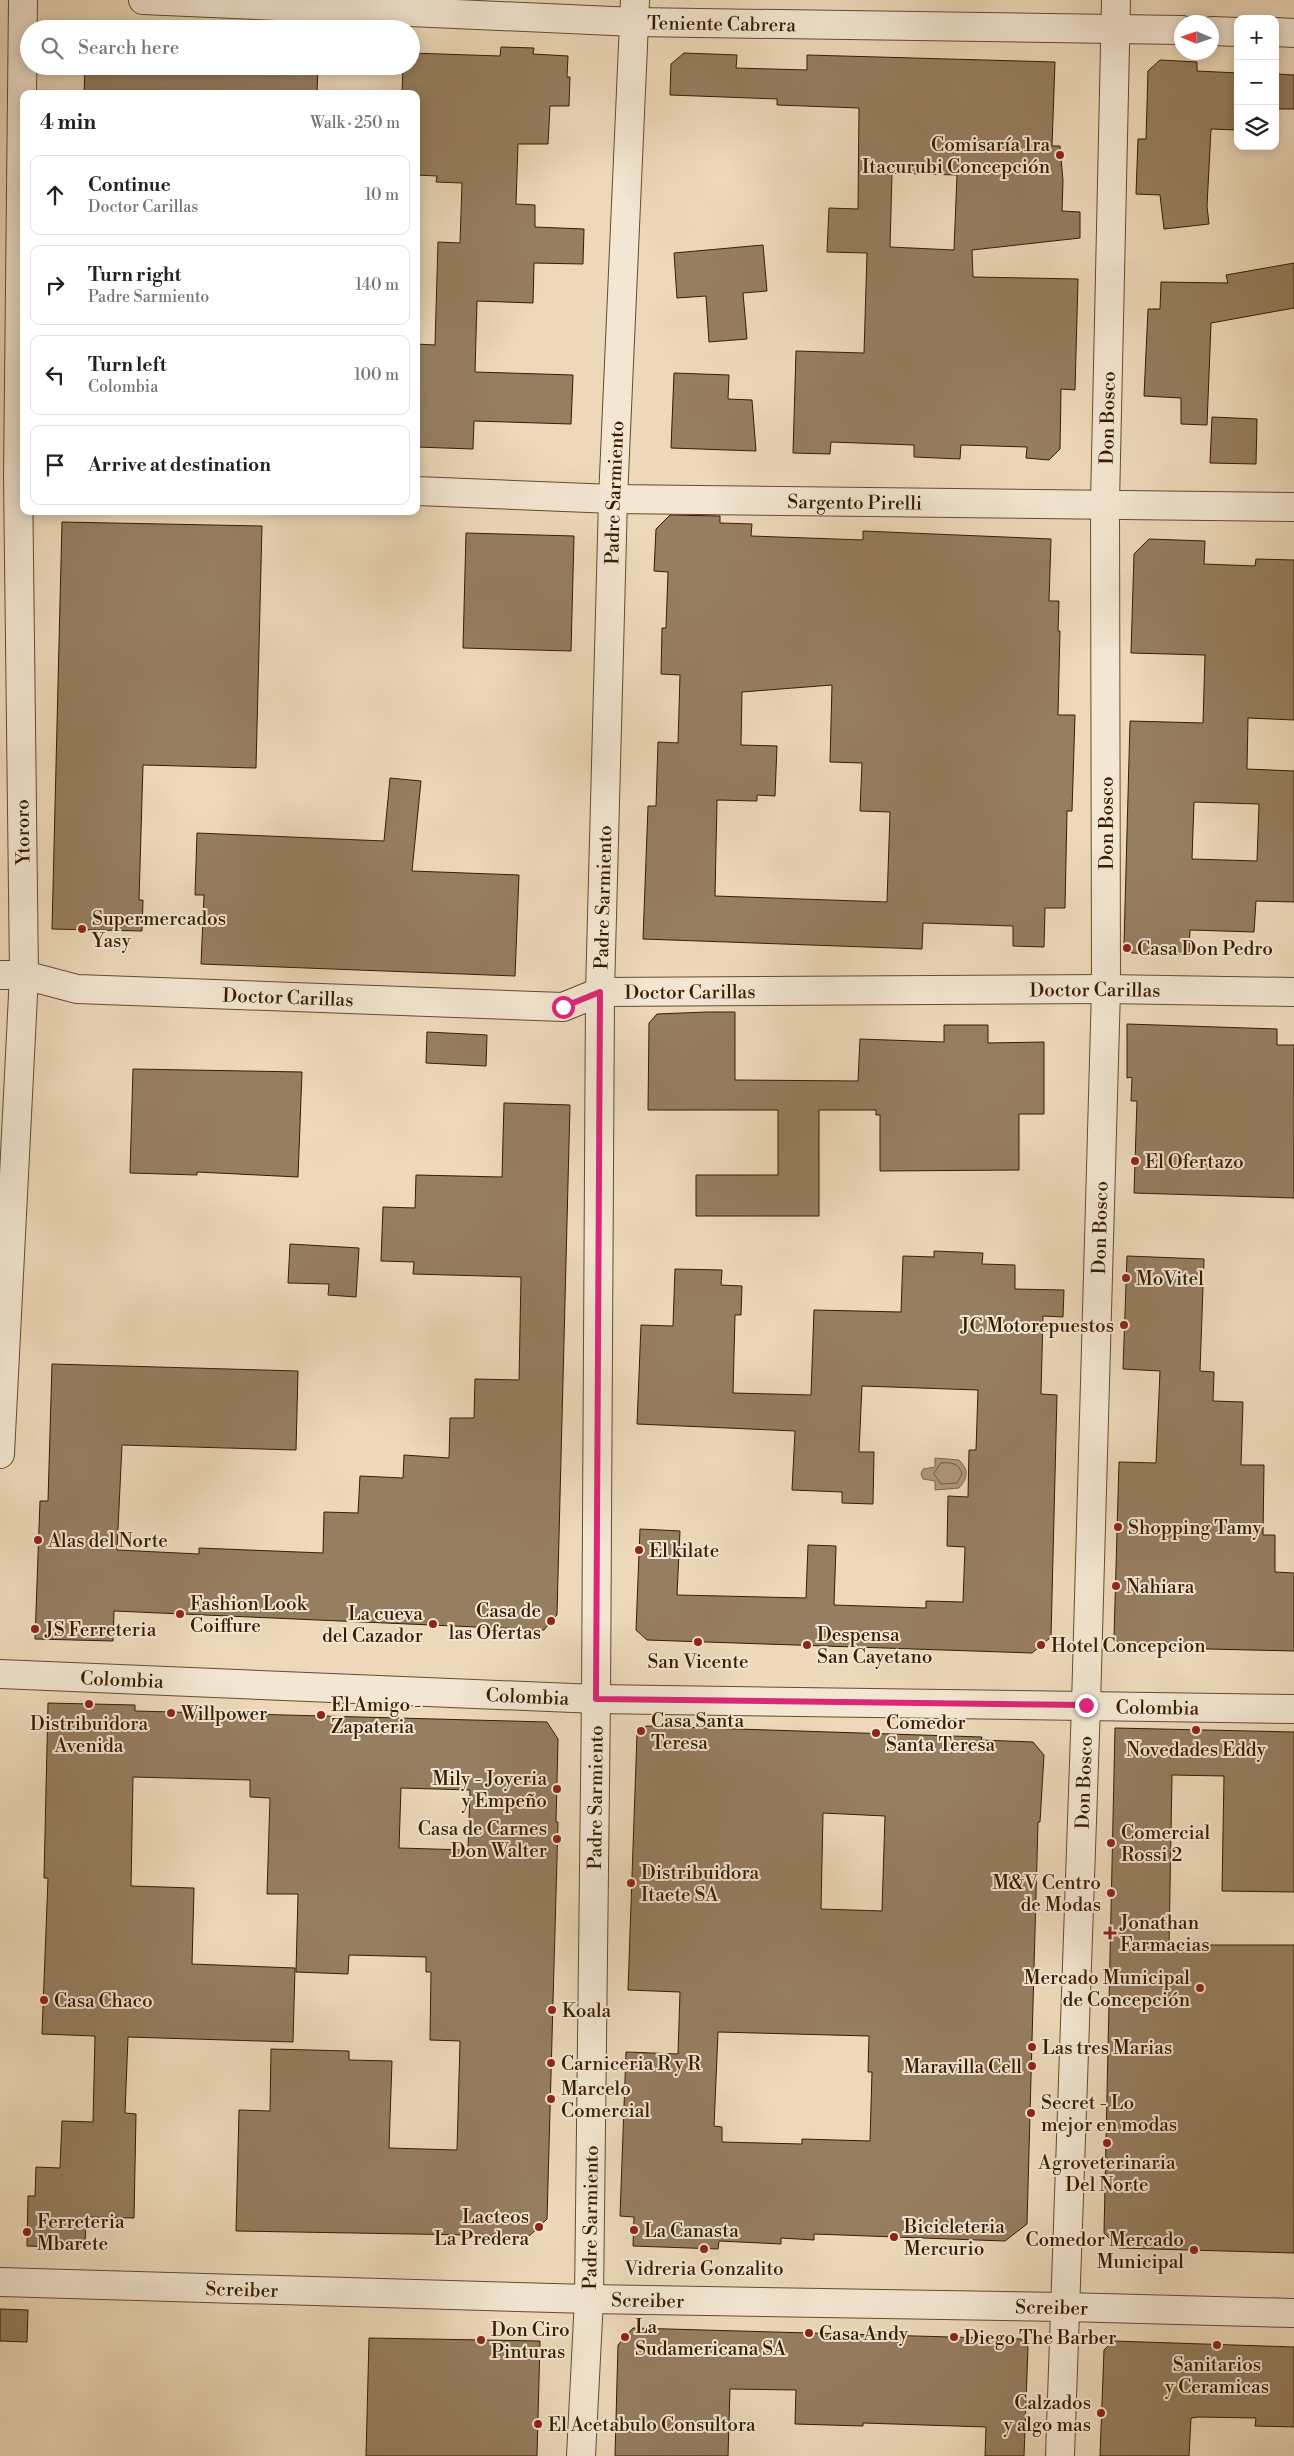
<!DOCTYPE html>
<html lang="en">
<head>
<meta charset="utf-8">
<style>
	body { margin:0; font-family:"Libre Bodoni",serif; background:#f6f6f6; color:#222 }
	.controls { position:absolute; right:15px; top:15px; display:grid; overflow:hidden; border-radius:10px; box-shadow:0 2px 12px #0003 }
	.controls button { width:45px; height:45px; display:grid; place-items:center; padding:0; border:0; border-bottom:1px solid #e0e0e0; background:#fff; color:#222; font:25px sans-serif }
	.compass { position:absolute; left:1174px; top:15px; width:45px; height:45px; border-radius:50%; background:#fff; box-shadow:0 2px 12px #0003; rotate:272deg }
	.stop { position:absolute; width:15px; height:15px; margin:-11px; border:4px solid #db2777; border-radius:50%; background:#fff }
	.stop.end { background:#db2777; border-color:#fff; box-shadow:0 1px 5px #0008 }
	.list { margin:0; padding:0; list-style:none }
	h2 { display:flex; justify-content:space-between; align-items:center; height:65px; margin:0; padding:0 20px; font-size:21px }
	h2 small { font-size:16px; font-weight:400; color:#767676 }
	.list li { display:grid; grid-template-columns:32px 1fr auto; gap:15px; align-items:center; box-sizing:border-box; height:80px; margin:0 10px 10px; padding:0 10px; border:1px solid #e0e0e0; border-radius:10px }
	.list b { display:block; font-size:19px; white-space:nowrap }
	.list p { margin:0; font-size:16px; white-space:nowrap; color:#767676 }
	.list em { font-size:16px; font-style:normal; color:#767676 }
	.icon { flex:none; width:28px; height:28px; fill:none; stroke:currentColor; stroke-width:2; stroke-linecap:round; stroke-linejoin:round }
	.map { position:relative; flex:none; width:1294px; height:2456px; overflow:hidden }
	.search { position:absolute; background:#fff; box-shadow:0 2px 12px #0003; left:20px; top:20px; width:400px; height:55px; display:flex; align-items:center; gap:12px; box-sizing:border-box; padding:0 18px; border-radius:28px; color:#767676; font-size:19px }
	.panel { position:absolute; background:#fff; box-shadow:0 2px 12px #0003; left:20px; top:90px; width:400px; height:425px; border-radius:10px }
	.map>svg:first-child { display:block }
</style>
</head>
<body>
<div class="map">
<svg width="1294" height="2456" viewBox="0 0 1294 2456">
	<rect width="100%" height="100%" fill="#edd9b9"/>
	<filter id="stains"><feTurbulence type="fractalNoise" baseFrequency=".004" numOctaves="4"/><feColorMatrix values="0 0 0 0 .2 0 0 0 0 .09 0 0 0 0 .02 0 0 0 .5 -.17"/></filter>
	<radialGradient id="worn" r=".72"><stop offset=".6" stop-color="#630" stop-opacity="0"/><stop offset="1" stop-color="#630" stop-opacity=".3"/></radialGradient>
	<path fill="#af997a" stroke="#7f6749" d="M 935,1458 L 959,1460 C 969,1470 968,1478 959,1488 L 935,1490 L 935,1481 L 923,1479 L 921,1474 L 923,1469 L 935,1467 Z"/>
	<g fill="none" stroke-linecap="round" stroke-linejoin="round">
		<path stroke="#745a3d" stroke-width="1" d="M 941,1463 C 951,1462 959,1463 962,1474 L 957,1483 L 941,1484 L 934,1474 Z"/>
	</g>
	<g fill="#967e60" stroke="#381c00" fill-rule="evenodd">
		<polygon points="501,47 534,48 533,54 568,56 567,77 570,77 569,106 550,106 548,144 518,144 516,204 535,205 535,227 584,229 583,264 534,263 533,303 477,301 475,372 573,375 571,424 474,421 473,449 416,447 416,344 435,345 438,242 460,243 462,183 436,182 437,176 416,175 416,94 402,94 403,66 411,66 411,53 500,56"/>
		<path d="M 684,53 L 737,55 L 736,68 L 807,70 L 807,55 L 1055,62 L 1052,146 L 1060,146 L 1063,181 L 1062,211 L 1080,212 L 1080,238 L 972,250 L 973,277 L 1078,279 L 1075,390 L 1061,389 L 1060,449 L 1049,460 L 1026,458 L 1027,447 L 961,445 L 960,459 L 914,457 L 914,445 L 831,442 L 830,454 L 793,453 L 796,351 L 864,353 L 867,253 L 827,252 L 829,208 L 858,209 L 859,108 L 777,105 L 777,99 L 670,95 L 671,64 ZM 892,173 L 957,175 L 954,250 L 890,247 Z"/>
		<polygon points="1160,60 1197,62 1197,71 1238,73 1238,130 1211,129 1207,206 1209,224 1164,229 1160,195 1136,194 1138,139 1146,139 1148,71"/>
		<polygon points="85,66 318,66 317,94 84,94"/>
		<polygon points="1275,74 1294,75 1294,109 1275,109"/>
		<polygon points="763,245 767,291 743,293 747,339 709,342 706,296 677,298 674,253"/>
		<polygon points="1294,263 1294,308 1211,323 1207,425 1181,424 1181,398 1144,396 1148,309 1160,309 1161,282 1228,283 1226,275"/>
		<polygon points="674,373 729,375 728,399 752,400 756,451 671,448"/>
		<polygon points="1212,417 1257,419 1256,464 1210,463"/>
		<path d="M 670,515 L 720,516 L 720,523 L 752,524 L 751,536 L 863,540 L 863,531 L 1051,539 L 1049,601 L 1059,601 L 1058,631 L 1060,631 L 1058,715 L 1075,715 L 1072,811 L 1067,811 L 1065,908 L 1045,908 L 1044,947 L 1013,946 L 1013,926 L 923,923 L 922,949 L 643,939 L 648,806 L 656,806 L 658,742 L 678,743 L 680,675 L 661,674 L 662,628 L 666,628 L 668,572 L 654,571 L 656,529 ZM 832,685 L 830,762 L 862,763 L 860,811 L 890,812 L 887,902 L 715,896 L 717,800 L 757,801 L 757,795 L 775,796 L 777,746 L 741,745 L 742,692 Z"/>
		<polygon points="62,522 262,526 256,768 143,765 139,900 143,900 142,931 52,929"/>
		<polygon points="466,533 574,536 571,651 463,648"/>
		<path d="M 1149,539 L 1205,541 L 1204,564 L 1255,566 L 1256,559 L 1294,560 L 1294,720 L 1248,718 L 1247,769 L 1294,771 L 1294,902 L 1256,901 L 1254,932 L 1190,930 L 1189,955 L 1132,953 L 1124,944 L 1130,721 L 1203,723 L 1205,655 L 1131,653 L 1134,554 ZM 1194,802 L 1259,804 L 1257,861 L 1192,859 Z"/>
		<polygon points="390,778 421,781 412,871 519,875 515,976 201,964 204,895 195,895 197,833 384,841"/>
		<polygon points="707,1012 735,1012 735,1080 858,1081 860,1039 944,1042 944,1025 988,1025 988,1043 1044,1042 1044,1114 1019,1114 1019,1170 880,1171 880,1115 876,1115 876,1110 819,1110 819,1216 696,1216 696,1175 778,1175 778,1110 648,1110 649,1023 657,1014"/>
		<polygon points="1127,1024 1277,1029 1277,1045 1294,1045 1294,1198 1134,1193 1137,1101 1131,1101 1132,1077 1127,1078"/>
		<polygon points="427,1032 487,1035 486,1066 426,1063"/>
		<polygon points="133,1069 302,1072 298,1177 197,1172 197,1175 130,1173"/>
		<polygon points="504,1103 570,1105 557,1615 551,1621 544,1630 114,1611 113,1641 35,1639 40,1501 48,1501 52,1364 298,1371 296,1450 122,1445 117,1550 199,1554 199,1548 323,1553 324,1512 358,1513 360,1476 403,1478 404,1455 449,1458 450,1418 474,1418 475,1379 519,1380 521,1277 413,1274 414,1262 381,1261 383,1207 415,1208 416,1175 502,1177"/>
		<polygon points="290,1244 359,1248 356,1297 328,1295 329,1284 288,1283"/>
		<polygon points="934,1251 983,1253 982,1264 1015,1265 1015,1289 1064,1290 1063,1317 1043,1316 1041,1394 1057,1395 1051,1637 1032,1653 647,1640 636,1630 640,1529 680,1531 677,1595 806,1598 808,1545 836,1546 834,1605 926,1608 926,1601 963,1602 965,1547 947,1546 948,1496 968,1497 969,1450 976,1450 978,1390 862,1386 859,1452 874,1452 873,1504 842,1503 842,1492 792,1490 795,1431 637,1424 641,1325 673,1326 675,1269 722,1270 721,1285 742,1286 741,1315 735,1315 733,1393 811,1395 814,1310 901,1312 903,1256 934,1257"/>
		<polygon points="1127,1256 1204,1259 1200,1371 1214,1372 1213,1401 1243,1402 1241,1465 1264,1465 1263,1535 1275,1535 1275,1572 1294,1573 1294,1651 1122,1647 1114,1638 1119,1462 1156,1463 1160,1371 1123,1369"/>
		<path d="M 48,1703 L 135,1705 L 135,1711 L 547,1722 L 558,1739 L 556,1822 L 558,1822 L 547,2219 L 539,2227 L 529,2236 L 236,2231 L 239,2110 L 270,2111 L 271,2049 L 349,2051 L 349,2060 L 392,2061 L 389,2148 L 457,2150 L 460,2041 L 430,2040 L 431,1972 L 426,1972 L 426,1957 L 349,1955 L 348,1974 L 296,1972 L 298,1894 L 267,1894 L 270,1798 L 250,1797 L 250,1780 L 133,1777 L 131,1886 L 194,1888 L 192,1964 L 295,1968 L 293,2042 L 128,2037 L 125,2113 L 136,2114 L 134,2218 L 86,2217 L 85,2248 L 27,2246 L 28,2196 L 35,2196 L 36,2167 L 60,2168 L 62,2121 L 93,2122 L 95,2036 L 42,2034 L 48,1878 L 44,1878 ZM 401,1788 L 470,1790 L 468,1850 L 399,1848 Z"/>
		<path d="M 646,1726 L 982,1737 L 981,1740 L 1033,1742 L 1044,1755 L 1040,1822 L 1038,1822 L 1027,2224 L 1005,2241 L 814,2234 L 814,2240 L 781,2238 L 781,2244 L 719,2241 L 718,2249 L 633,2246 L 634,2217 L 620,2216 L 626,2052 L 678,2054 L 680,1992 L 628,1990 L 637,1734 ZM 823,1813 L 885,1816 L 882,1911 L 821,1909 ZM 718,2032 L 869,2036 L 868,2072 L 872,2072 L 870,2141 L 802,2139 L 802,2144 L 722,2142 L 722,2127 L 714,2126 Z"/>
		<polygon points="1115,1728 1294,1732 1294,1892 1222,1891 1224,1776 1172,1775 1169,1945 1294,1945 1294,2253 1119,2248 1104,2233"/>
		<polygon points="0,2309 28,2310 27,2342 0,2341"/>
		<polygon points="633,2328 1021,2339 1028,2347 1024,2456 985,2456 986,2427 863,2423 863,2426 795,2424 796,2390 730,2389 728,2456 615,2456 618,2345"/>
		<polygon points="369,2338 540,2341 537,2456 366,2456"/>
		<polygon points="1113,2341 1294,2347 1294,2427 1255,2426 1256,2418 1198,2417 1191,2418 1189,2456 1100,2456 1104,2350"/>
	</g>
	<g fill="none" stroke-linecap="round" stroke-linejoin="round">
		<defs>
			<g id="minor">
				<path id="s1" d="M 143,0 L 635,22 L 1182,30"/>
				<polyline points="1212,31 1238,32"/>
				<polyline points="1275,32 1294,33"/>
				<path id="s2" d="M 416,491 L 613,499 L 1294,507"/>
				<path id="s3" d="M 0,975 L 24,975 L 77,989 L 563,1007 L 600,992 L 1106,989 L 1294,992"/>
				<polyline points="0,1454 24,975 18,476 23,0"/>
				<path id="s4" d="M 0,1674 L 596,1699 L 1294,1709"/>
				<path id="s5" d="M 0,2282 L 589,2299 L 1065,2307 L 1294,2313"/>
				<path id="s6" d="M 581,2456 L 589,2299 L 596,1699 L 600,992 L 613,499 L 635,0"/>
				<path id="s7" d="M 1060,2456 L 1086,1705 L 1106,989 L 1105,503 L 1116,0"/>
			</g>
		</defs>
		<use href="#minor" stroke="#654b2e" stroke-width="30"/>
		<use href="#minor" stroke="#f3e6d2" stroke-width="28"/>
	</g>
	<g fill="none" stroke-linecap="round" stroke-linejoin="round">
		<polyline stroke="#db2777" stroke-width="6" points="563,1007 600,992 596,1699 1086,1705"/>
	</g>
	<g fill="#8f2418" stroke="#f3e6d2" stroke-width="2">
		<circle cx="1060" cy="155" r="5"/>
		<circle cx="82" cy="929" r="5"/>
		<circle cx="1127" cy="948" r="5"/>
		<circle cx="1135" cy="1161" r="5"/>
		<circle cx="1126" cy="1278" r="5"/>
		<circle cx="1124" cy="1325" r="5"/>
		<circle cx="1118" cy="1527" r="5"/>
		<circle cx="38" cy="1540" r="5"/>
		<circle cx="639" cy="1550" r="5"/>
		<circle cx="1116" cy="1586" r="5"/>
		<circle cx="180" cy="1614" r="5"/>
		<circle cx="551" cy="1621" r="5"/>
		<circle cx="433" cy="1624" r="5"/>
		<circle cx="35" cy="1629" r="5"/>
		<circle cx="698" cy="1642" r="5"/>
		<circle cx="807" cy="1645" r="5"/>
		<circle cx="1041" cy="1645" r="5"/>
		<circle cx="89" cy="1704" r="5"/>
		<circle cx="171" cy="1713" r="5"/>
		<circle cx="321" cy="1715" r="5"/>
		<circle cx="1196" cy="1730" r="5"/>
		<circle cx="641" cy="1731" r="5"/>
		<circle cx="876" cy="1733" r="5"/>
		<circle cx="557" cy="1789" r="5"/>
		<circle cx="557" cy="1839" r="5"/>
		<circle cx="1111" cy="1843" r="5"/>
		<circle cx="631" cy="1883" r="5"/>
		<circle cx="1111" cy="1893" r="5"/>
		<path d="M1107.5 1925.5h5v5h5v5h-5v5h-5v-5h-5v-5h5z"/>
		<circle cx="1200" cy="1988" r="5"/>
		<circle cx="44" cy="2000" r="5"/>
		<circle cx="552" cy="2010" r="5"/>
		<circle cx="1032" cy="2047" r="5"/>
		<circle cx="551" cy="2063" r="5"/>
		<circle cx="1032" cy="2066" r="5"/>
		<circle cx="551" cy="2099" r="5"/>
		<circle cx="1031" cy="2113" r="5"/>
		<circle cx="1107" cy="2143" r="5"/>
		<circle cx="539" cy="2227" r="5"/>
		<circle cx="634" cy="2230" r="5"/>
		<circle cx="27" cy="2232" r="5"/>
		<circle cx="894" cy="2237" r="5"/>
		<circle cx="704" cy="2249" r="5"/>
		<circle cx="1194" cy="2250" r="5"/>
		<circle cx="809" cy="2333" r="5"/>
		<circle cx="625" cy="2337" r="5"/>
		<circle cx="954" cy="2337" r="5"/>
		<circle cx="481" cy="2340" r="5"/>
		<circle cx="1217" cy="2345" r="5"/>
		<circle cx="1101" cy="2413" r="5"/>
		<circle cx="538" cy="2424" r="5"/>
	</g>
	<g text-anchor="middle" stroke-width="4" stroke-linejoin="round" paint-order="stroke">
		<g font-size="19" fill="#381c00" stroke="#f3e6d2">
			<text dy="7" stroke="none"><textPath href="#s1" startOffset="579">Teniente Cabrera</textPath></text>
			<text dy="7" stroke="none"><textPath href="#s7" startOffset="2039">Don Bosco</textPath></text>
			<text dy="7" stroke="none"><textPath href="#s6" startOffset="1964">Padre Sarmiento</textPath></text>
			<text dy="7" stroke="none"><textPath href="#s2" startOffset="439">Sargento Pirelli</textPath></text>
			<text transform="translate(1106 823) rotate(-90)" y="7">Don Bosco</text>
			<text transform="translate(22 832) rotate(-91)" y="7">Ytororo</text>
			<text dy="7" stroke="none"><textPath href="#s6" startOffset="1559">Padre Sarmiento</textPath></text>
			<text dy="7" stroke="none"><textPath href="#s3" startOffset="1100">Doctor Carillas</textPath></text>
			<text dy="7" stroke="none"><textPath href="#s3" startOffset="695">Doctor Carillas</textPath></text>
			<text dy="7" stroke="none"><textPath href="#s3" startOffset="290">Doctor Carillas</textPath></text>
			<text dy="7" stroke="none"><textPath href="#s7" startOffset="1229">Don Bosco</textPath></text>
			<text dy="7" stroke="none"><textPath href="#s4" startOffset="122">Colombia</textPath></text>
			<text dy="7" stroke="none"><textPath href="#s4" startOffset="528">Colombia</textPath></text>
			<text dy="7" stroke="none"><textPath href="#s4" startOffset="1158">Colombia</textPath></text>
			<text dy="7" stroke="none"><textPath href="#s7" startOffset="674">Don Bosco</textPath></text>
			<text dy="7" stroke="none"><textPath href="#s6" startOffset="659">Padre Sarmiento</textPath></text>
			<text dy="7" stroke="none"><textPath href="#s6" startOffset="239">Padre Sarmiento</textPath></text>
			<text dy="7" stroke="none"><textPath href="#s5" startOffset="242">Screiber</textPath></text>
			<text dy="7" stroke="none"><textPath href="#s5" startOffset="648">Screiber</textPath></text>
			<text dy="7" stroke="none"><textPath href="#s5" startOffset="1052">Screiber</textPath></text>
		</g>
		<g font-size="19" fill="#381c00" stroke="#f3e6d2" text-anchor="start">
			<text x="1050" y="151" text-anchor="end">Comisaría 1ra<tspan x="1050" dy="22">Itacurubi Concepción</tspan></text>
			<text x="92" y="925">Supermercados<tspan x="92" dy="22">Yasy</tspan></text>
			<text x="1137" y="955">Casa Don Pedro</text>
			<text x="1145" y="1168">El Ofertazo</text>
			<text x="1136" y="1285">MoVitel</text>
			<text x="1114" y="1332" text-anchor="end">JC Motorepuestos</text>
			<text x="1128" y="1534">Shopping Tamy</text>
			<text x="48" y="1547">Alas del Norte</text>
			<text x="649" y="1557">El kilate</text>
			<text x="1126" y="1593">Nahiara</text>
			<text x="190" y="1610">Fashion Look<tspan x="190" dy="22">Coiffure</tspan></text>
			<text x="541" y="1617" text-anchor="end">Casa de<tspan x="541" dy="22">las Ofertas</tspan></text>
			<text x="423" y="1620" text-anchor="end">La cueva<tspan x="423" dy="22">del Cazador</tspan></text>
			<text x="45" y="1636">JS Ferreteria</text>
			<text x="817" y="1641">Despensa<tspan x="817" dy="22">San Cayetano</tspan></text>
			<text x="1051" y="1652">Hotel Concepcion</text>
			<text x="698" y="1668" text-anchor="middle">San Vicente</text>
			<text x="331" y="1711">El Amigo -<tspan x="331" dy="22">Zapateria</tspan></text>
			<text x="181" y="1720">Willpower</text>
			<text x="651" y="1727">Casa Santa<tspan x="651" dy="22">Teresa</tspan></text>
			<text x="886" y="1729">Comedor<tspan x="886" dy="22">Santa Teresa</tspan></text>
			<text x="89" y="1730" text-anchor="middle">Distribuidora<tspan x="89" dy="22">Avenida</tspan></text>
			<text x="1196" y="1756" text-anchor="middle">Novedades Eddy</text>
			<text x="547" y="1785" text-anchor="end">Mily - Joyeria<tspan x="547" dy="22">y Empeño</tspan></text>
			<text x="547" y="1835" text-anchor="end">Casa de Carnes<tspan x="547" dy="22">Don Walter</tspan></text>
			<text x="1121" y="1839">Comercial<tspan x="1121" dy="22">Rossi 2</tspan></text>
			<text x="641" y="1879">Distribuidora<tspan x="641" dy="22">Itaete SA</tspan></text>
			<text x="1101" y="1889" text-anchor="end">M&amp;V Centro<tspan x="1101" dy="22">de Modas</tspan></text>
			<text x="1120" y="1929">Jonathan<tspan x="1120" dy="22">Farmacias</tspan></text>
			<text x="1190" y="1984" text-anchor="end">Mercado Municipal<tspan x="1190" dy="22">de Concepción</tspan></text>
			<text x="54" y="2007">Casa Chaco</text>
			<text x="562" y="2017">Koala</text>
			<text x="1042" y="2054">Las tres Marias</text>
			<text x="561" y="2070">Carniceria R y R</text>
			<text x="1022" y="2073" text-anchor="end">Maravilla Cell</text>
			<text x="561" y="2095">Marcelo<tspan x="561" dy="22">Comercial</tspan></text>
			<text x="1041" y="2109">Secret - Lo<tspan x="1041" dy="22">mejor en modas</tspan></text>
			<text x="1107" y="2169" text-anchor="middle">Agroveterinaria<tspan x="1107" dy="22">Del Norte</tspan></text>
			<text x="529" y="2223" text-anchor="end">Lacteos<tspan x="529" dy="22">La Predera</tspan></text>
			<text x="37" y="2228">Ferreteria<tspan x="37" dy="22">Mbarete</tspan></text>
			<text x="904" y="2233">Bicicleteria<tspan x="904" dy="22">Mercurio</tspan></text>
			<text x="644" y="2237">La Canasta</text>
			<text x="1184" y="2246" text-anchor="end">Comedor Mercado<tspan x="1184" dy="22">Municipal</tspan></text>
			<text x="704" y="2275" text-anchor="middle">Vidreria Gonzalito</text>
			<text x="635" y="2333">La<tspan x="635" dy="22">Sudamericana SA</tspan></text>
			<text x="491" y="2336">Don Ciro<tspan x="491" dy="22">Pinturas</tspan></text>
			<text x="819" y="2340">Casa Andy</text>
			<text x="964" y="2344">Diego The Barber</text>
			<text x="1217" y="2371" text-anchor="middle">Sanitarios<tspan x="1217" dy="22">y Ceramicas</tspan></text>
			<text x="1091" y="2409" text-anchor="end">Calzados<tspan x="1091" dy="22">y algo mas</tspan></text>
			<text x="548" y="2431">El Acetabulo Consultora</text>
		</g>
	</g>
	<rect width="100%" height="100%" filter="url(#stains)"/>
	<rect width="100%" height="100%" fill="url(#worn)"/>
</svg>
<div class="controls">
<button>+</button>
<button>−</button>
<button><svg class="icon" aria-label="layers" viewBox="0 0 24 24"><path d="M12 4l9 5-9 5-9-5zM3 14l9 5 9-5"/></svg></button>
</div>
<svg class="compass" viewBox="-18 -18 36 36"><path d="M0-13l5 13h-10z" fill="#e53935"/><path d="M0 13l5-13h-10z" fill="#767676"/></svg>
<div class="stop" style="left:563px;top:1007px"></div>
<div class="stop end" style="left:1086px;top:1705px"></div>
<div class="search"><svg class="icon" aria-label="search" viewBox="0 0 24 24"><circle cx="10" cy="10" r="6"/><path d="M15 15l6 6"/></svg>Search here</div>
<section class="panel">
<h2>4 min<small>Walk · 250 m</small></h2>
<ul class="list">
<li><svg class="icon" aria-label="ahead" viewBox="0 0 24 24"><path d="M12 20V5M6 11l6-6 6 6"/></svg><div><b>Continue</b><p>Doctor Carillas</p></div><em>10 m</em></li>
<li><svg class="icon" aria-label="right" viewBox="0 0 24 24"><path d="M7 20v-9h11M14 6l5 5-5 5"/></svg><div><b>Turn right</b><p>Padre Sarmiento</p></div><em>140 m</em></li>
<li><svg class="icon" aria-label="left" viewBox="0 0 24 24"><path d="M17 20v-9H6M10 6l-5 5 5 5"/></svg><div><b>Turn left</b><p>Colombia</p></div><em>100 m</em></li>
<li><svg class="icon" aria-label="arrive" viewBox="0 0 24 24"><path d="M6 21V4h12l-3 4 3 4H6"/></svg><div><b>Arrive at destination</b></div></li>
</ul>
</section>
</div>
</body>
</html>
